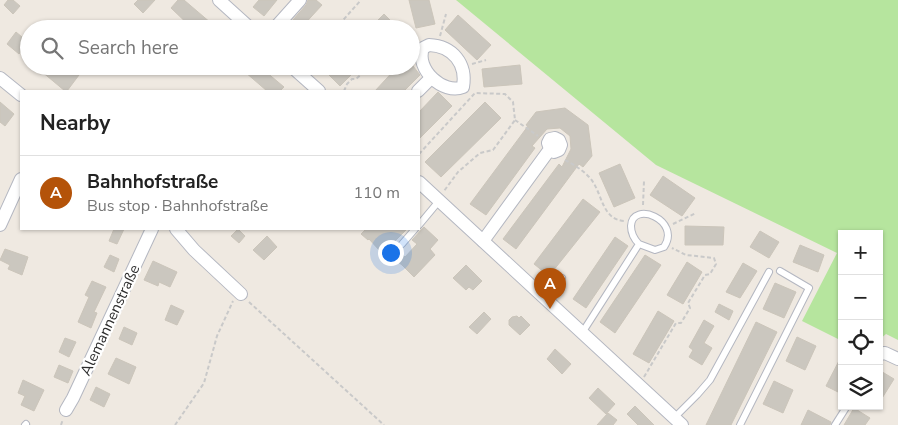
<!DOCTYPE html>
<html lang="en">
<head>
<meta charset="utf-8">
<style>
	body { margin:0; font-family:"Nunito Sans",sans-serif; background:#f6f6f6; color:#222 }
	.controls { position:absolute; right:15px; bottom:15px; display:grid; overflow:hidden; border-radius:0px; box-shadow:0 1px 4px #0004 }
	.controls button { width:45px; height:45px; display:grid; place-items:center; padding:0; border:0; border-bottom:1px solid #e0e0e0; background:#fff; color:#222; font:25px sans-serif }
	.you { position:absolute; left:390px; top:252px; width:18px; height:18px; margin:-12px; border:4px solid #fff; border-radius:50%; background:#1a73e8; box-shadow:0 0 0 8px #1a73e833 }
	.badge { display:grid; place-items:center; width:32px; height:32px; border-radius:50%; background:#b45309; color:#fff; font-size:16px; font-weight:700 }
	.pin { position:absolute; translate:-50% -41px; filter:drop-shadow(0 1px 2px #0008) }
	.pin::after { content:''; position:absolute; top:26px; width:18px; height:15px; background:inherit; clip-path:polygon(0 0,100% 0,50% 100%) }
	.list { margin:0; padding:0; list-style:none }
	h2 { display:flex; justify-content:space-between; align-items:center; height:65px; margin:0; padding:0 20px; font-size:21px }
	h2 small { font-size:16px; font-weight:400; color:#767676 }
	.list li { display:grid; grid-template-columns:32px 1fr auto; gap:15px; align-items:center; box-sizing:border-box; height:75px; padding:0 20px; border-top:1px solid #e0e0e0 }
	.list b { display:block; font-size:19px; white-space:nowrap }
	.list p { margin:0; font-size:16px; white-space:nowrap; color:#767676 }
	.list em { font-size:16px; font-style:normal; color:#767676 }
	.icon { flex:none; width:28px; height:28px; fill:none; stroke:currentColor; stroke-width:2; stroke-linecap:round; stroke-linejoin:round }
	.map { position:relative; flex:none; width:898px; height:425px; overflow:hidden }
	.search { position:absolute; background:#fff; box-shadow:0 1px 4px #0004; left:20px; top:20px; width:400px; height:55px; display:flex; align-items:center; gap:12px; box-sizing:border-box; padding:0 18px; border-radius:28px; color:#767676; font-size:19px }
	.panel { position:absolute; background:#fff; box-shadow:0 1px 4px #0004; left:20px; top:90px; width:400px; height:140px; border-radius:0px }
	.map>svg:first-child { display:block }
</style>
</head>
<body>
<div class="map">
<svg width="898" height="425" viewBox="0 0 898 425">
	<rect width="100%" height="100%" fill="#efe9e1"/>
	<polygon fill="#b6e59e" points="456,0 898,0 898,340 886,334 879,340 879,234 842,234 842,341 802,321 837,253 656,165"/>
	<g fill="#cbc7bf" stroke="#cbc5ba">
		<polygon points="8,0 13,0 20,6 13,14 4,5"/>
		<polygon points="138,0 155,0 143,13 134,4"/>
		<polygon points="178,0 184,0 218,29 193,29 171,8"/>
		<polygon points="259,0 277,0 264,16 253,7"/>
		<polygon points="308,0 316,0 322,5 300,29 285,29 306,5"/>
		<polygon points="409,0 429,0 435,24 416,28"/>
		<polygon points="384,14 399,29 369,29"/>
		<polygon points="458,15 491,45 477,60 445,30"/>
		<polygon points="16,32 28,42 19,54 7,44"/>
		<polygon points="520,65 522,84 484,87 482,69"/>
		<polygon points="35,66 67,66 79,75 67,91 65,91"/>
		<polygon points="238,66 259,66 284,87 280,91 267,91"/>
		<polygon points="331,66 360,66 340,86 326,72"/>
		<polygon points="398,66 413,66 420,75 404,91 375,91"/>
		<polygon points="438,92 452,106 419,139 419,112"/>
		<polygon points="0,102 14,114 5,126 0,122"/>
		<polygon points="485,102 501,118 441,177 425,162"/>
		<polygon points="565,108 588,125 592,156 583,167 579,164 516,249 503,239 559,164 562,167 571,149 570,136 560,128 547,129 532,146 535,148 486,215 470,204 528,126 526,125 536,112"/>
		<polygon points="620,164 635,198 614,207 599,173"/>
		<polygon points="663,176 695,198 682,216 650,195"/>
		<polygon points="583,199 600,212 549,276 534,264"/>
		<polygon points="685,226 724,227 723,245 685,245"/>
		<polygon points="424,227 438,240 430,249 435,255 414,277 402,265 382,250 380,251 369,239 368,240 361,234 366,229 407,229 392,244 405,257 417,244 412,240"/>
		<polygon points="114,229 124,229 117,244 109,241"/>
		<polygon points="238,229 245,236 239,243 231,236"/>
		<polygon points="760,231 779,242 769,258 750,247"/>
		<polygon points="267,236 277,247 264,260 253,250"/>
		<polygon points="615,237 628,246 586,308 573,299"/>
		<polygon points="800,245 824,255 818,272 793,262"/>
		<polygon points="5,249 28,257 22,275 8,269 10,265 0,260"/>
		<polygon points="110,255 119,259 114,272 104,267"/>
		<polygon points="645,255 661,265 615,333 600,322"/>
		<polygon points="153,261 177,272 170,287 159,282 158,286 144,280"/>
		<polygon points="687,262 702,272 683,304 667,295"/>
		<polygon points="743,263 757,271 740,298 726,292"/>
		<polygon points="466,265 482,281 473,290 469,287 466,290 453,278"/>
		<polygon points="92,281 106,287 94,312 97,313 91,328 78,322 89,297 85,295"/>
		<polygon points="775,283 796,292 784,318 763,309"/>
		<polygon points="719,304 733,311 729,320 715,312"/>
		<polygon points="171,305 184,311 177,325 165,320"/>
		<polygon points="658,311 674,321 649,363 633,354"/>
		<polygon points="484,312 491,319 477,334 469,327"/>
		<polygon points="517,316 519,318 521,316 530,325 520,335 509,325 509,320 512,317"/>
		<polygon points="704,320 714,326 704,343 712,348 702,365 689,357 693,350 689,347"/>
		<polygon points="756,322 777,332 731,425 706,425"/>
		<polygon points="124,327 137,333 132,345 119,339"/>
		<polygon points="797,337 816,346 805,370 786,361"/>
		<polygon points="65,338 76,342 69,357 59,352"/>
		<polygon points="555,349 571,364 562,374 547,359"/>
		<polygon points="842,355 842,394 826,386"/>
		<polygon points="116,358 136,367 129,384 108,374"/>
		<polygon points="59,365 73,371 68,383 54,377"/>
		<polygon points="879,370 894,379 879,403"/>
		<polygon points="23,380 44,390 34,411 21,405 25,396 18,393"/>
		<polygon points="774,381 793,390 783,413 763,404"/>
		<polygon points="96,387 110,394 104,407 90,400"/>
		<polygon points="598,388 615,404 606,414 589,398"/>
		<polygon points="635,406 654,425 638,425 627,414"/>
		<polygon points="854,408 870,418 865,425 844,425"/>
		<polygon points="808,410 831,422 830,425 801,425"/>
		<polygon points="608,413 617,420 613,425 597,425"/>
	</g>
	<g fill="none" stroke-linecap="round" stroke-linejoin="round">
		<defs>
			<g id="service">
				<polyline points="419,225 439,201"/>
				<polyline points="402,244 415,229"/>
				<polyline points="546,299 562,278"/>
				<path d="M 582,333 L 639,244 L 655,250 L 664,247 C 682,220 632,200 631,226 C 631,233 634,239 639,244"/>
				<polyline points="674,418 697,395 710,380 769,272"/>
				<polyline points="25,425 26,424"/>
				<polyline points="740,425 809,288 780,271"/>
				<polyline points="835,425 847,406"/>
			</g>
			<g id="minor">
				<polyline points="219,0 251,29"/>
				<polyline points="274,29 300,0"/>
				<path d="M 429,45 C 453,46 467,64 463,87 C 443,95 415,69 423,48 Z"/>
				<polyline points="291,66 319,91"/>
				<polyline points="0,78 21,95"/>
				<polyline points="418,91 431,78"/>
				<polyline points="419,182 682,425"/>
				<polyline points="0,225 21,179"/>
				<polyline points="176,229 194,250 241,294"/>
				<polyline points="483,241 550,149 554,152 559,150 561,145 559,140 555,138 550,139 548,143 550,149"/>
				<polyline points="879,354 885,353 898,359"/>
				<polyline points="66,410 73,398 152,229"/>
			</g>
		</defs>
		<use href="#service" stroke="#b4b7c1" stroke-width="8"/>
		<use href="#minor" stroke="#b4b7c1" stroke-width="14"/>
		<g stroke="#c9c9c9" stroke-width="2" stroke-dasharray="4 2.5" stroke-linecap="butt">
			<polyline points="335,29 361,0"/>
			<polyline points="440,36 446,14"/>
			<polyline points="472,64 486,60"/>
			<polyline points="344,91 347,84 352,79 356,79 371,66"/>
			<polyline points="515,120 538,136"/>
			<polyline points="419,154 475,93 505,94 513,102 515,120 493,150 480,153 458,172 444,191"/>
			<path d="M 565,160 C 574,165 583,170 590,178 C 603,193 601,220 625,221"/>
			<polyline points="643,205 644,181"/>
			<polyline points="673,224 696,213"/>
			<polyline points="249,302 384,425"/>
			<polyline points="644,377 676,323 681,323 690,308 688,303 705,275 710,274 716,264 714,258 686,255 672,248"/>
			<polyline points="61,425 63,419"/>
			<polyline points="175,425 204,383 217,336 233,301"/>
		</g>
		<use href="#service" stroke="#fff" stroke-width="6"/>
		<use href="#minor" stroke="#fff" stroke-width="12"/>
	</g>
	<g text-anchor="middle" stroke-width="4.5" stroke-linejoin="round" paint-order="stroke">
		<g font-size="15" fill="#2e2e2e" stroke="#fff">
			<text transform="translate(110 320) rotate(-65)" y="5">Alemannenstraße</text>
		</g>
	</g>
</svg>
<div class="controls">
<button>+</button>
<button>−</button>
<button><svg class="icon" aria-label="locate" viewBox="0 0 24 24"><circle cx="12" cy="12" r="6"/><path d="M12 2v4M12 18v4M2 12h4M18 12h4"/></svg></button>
<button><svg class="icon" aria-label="layers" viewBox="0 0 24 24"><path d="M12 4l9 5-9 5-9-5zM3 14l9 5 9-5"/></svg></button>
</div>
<div class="you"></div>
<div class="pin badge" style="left:550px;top:309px">A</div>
<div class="search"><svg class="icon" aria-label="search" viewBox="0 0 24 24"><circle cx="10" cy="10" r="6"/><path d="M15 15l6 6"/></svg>Search here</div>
<section class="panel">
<h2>Nearby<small></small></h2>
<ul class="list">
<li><span class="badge">A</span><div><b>Bahnhofstraße</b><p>Bus stop · Bahnhofstraße</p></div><em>110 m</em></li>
</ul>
</section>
</div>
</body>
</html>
